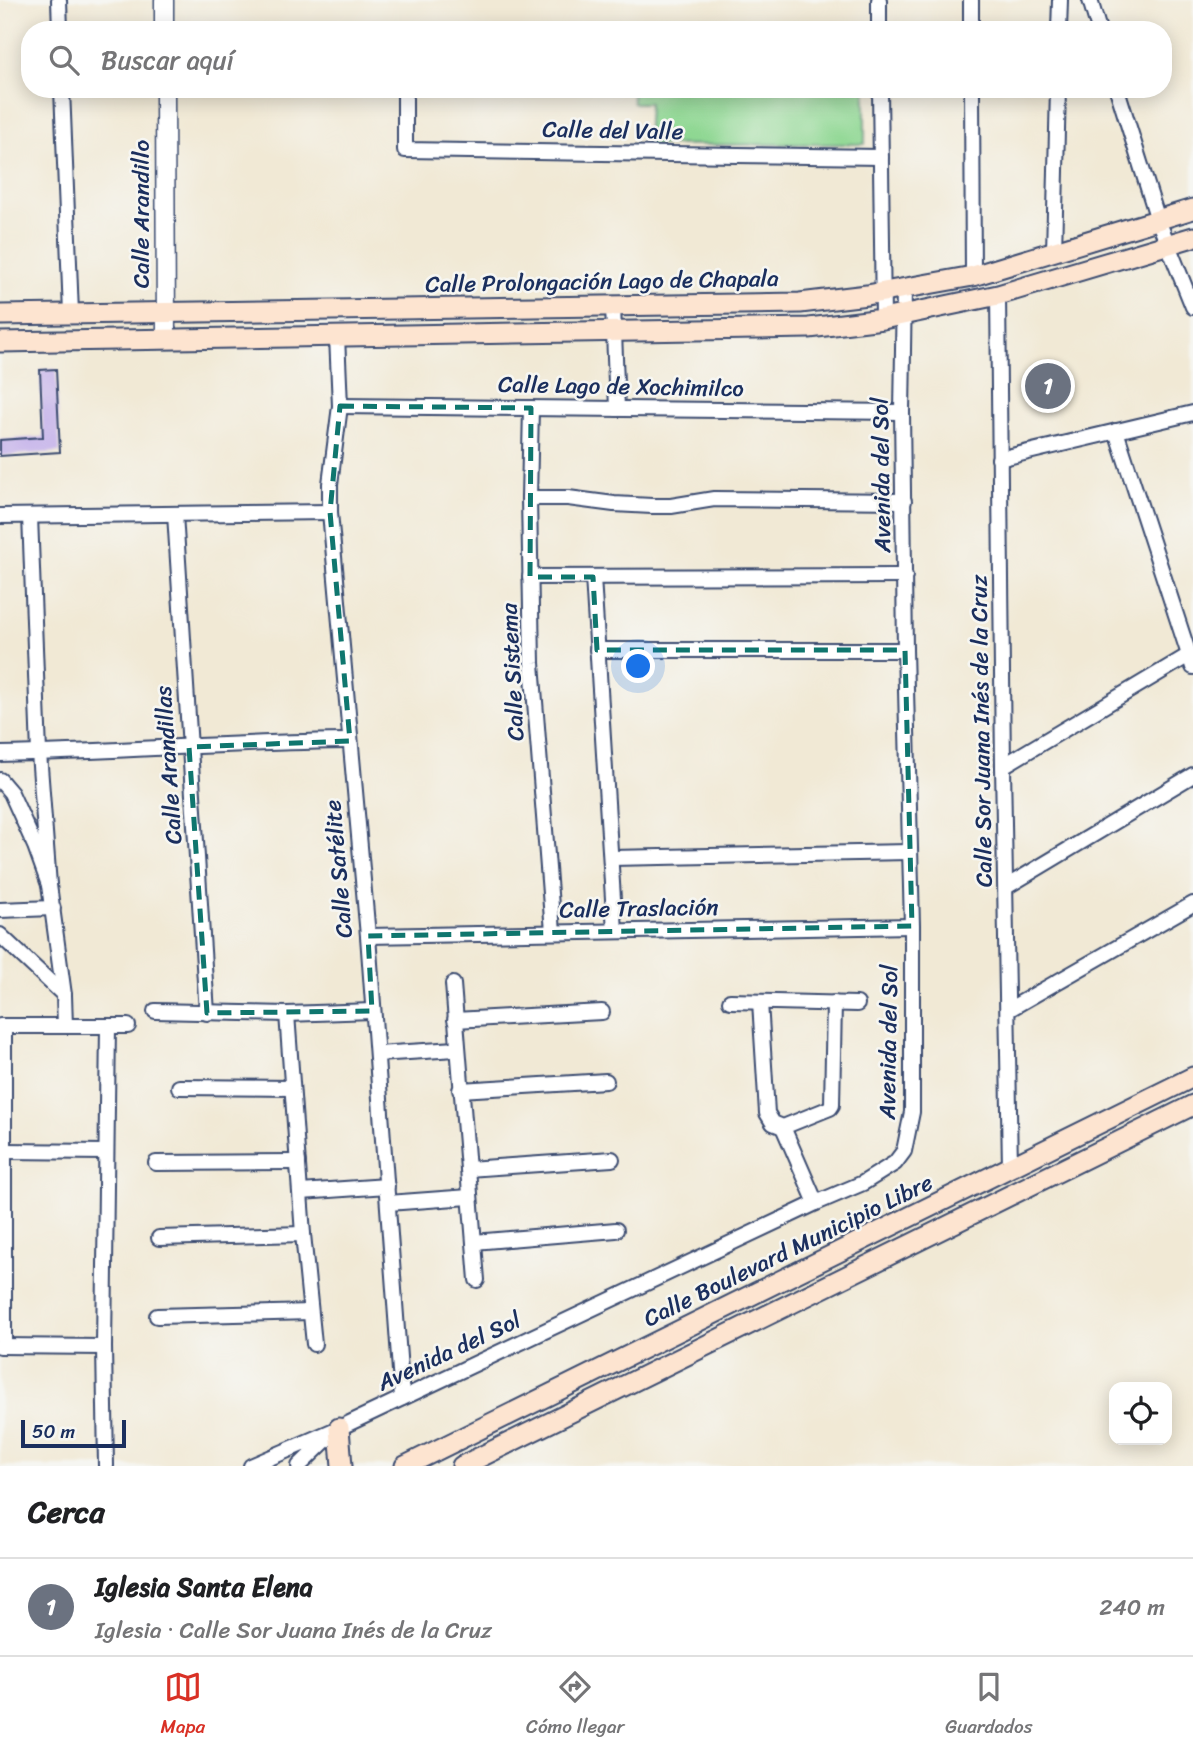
<!DOCTYPE html>
<html lang="es">
<head>
<meta charset="utf-8">
<style>
	body { margin:0; font-family:Sriracha,sans-serif; background:#f6f6f6; color:#202124 }
	.controls { position:absolute; right:21px; bottom:21px; display:grid; overflow:hidden; border-radius:14px; box-shadow:0 4px 18px #0003 }
	.controls button { width:63px; height:63px; display:grid; place-items:center; padding:0; border:0; border-bottom:2px solid #e0e0e0; background:#fff; color:#202124; font:35px sans-serif }
	.scale { position:absolute; left:21px; bottom:18px; width:105px; box-sizing:border-box; padding-left:7px; border:4px solid #1b2f5e; border-top:0; font-size:19px; line-height:24px; white-space:nowrap; color:#1b2f5e; -webkit-text-stroke:5px #f6f6f2; paint-order:stroke }
	.you { position:absolute; left:639px; top:667px; width:24px; height:24px; margin:-18px; border:5px solid #fff; border-radius:50%; background:#1a73e8; box-shadow:0 0 0 10px #1a73e833 }
	.badge { display:grid; place-items:center; width:46px; height:46px; border-radius:50%; background:#d93025; color:#fff; font-size:23px; font-weight:700 }
	.pin { position:absolute; translate:-50% -50%; border:4px solid #fff; box-shadow:0 2px 7px #0006 }
	.list { margin:0; padding:0; list-style:none }
	h2 { display:flex; justify-content:space-between; align-items:center; height:91px; margin:0; padding:0 28px; font-size:30px }
	h2 small { font-size:23px; font-weight:400; color:#757577 }
	.list li { display:grid; grid-template-columns:46px 1fr auto; gap:21px; align-items:center; box-sizing:border-box; height:98px; padding:0 28px; border-top:2px solid #e0e0e0 }
	.list b { display:block; font-size:26px; white-space:nowrap }
	.list p { margin:0; font-size:23px; white-space:nowrap; color:#757577 }
	.list em { font-size:23px; font-style:normal; color:#757577 }
	.icon { flex:none; width:38px; height:38px; fill:none; stroke:currentColor; stroke-width:2; stroke-linecap:round; stroke-linejoin:round }
	.map { position:relative; flex:none; width:1193px; height:1466px; overflow:hidden }
	.search { position:absolute; background:#fff; box-shadow:0 4px 18px #0003; left:21px; right:21px; top:21px; height:77px; display:flex; align-items:center; gap:18px; box-sizing:border-box; padding:0 24px; border-radius:28px; color:#757577; font-size:26px }
	.sheet { height:189px; background:#fff }
	nav { display:flex; justify-content:space-around; align-items:center; box-sizing:border-box; height:98px; border-top:2px solid #e0e0e0; background:#fff; font-size:19px; color:#757577 }
	nav a { display:grid; justify-items:center; gap:4px }
	nav .on { color:#d93025 }
	.map>svg:first-child { display:block }
</style>
</head>
<body>
<div class="map">
<svg width="1193" height="1466" viewBox="0 0 1193 1466">
	<rect width="100%" height="100%" fill="#f6f6f2"/>
	<filter id="ink" filterUnits="userSpaceOnUse"><feTurbulence type="fractalNoise" baseFrequency=".0143" numOctaves="2"/><feDisplacementMap in="SourceGraphic" scale="14" xChannelSelector="R" yChannelSelector="G"/><feConvolveMatrix kernelMatrix="1 2 1 2 8 2 1 2 1" color-interpolation-filters="sRGB"/></filter>
	<filter id="wash" filterUnits="userSpaceOnUse"><feTurbulence type="fractalNoise" baseFrequency=".00686" numOctaves="4" result="noise"/><feDisplacementMap in="SourceGraphic" scale="28" xChannelSelector="R" yChannelSelector="G"/><feGaussianBlur stdDeviation="1.57" result="paint"/><feColorMatrix in="noise" values="0 0 0 0 0 0 0 0 0 0 0 0 0 0 0 0 0 1.4 0 .05"/><feComposite in="paint" operator="in"/></filter>
	<g filter="url(#wash)">
		<rect width="100%" height="100%" fill="#f1e9d5"/>
		<polygon fill="#8ed792" stroke="#548378" stroke-width="2" points="632,89 865,89 865,144 647,145 649,103 633,103"/>
		<g id="blocks">
			<polygon fill="#c0abe9" points="56,369 60,452 0,456 0,440 43,437 40,370"/>
		</g>
	</g>
	<g filter="url(#ink)">
		<use href="#blocks" fill-opacity="0" stroke="#3b4b70" stroke-width="2"/>
		<g fill="none" stroke-linecap="round" stroke-linejoin="round">
			<defs>
				<g id="minor">
					<polyline points="59,0 60,30"/>
					<polyline points="971,0 971,30"/>
					<polyline points="1090,0 1099,30"/>
					<polyline points="879,30 879,0"/>
					<polyline points="1059,30 1060,0"/>
					<polyline points="62,89 71,313"/>
					<polyline points="405,89 405,150 881,157"/>
					<polyline points="880,89 883,319"/>
					<polyline points="972,89 973,276"/>
					<polyline points="1117,89 1158,220 1193,307"/>
					<polyline points="1054,252 1058,89"/>
					<polyline points="998,295 1003,766 1010,1167"/>
					<polyline points="613,306 617,409"/>
					<polyline points="337,336 340,406 330,484 330,512 368,936 402,1398"/>
					<polyline points="340,406 902,412"/>
					<polyline points="531,408 529,498 532,663 553,932"/>
					<polyline points="1116,431 1193,667"/>
					<polyline points="999,459 1193,413"/>
					<polyline points="529,498 568,498 614,504 652,506 671,506 714,499 904,501"/>
					<polyline points="175,514 207,1013"/>
					<polyline points="0,516 330,512"/>
					<polyline points="30,516 39,753 49,885"/>
					<polyline points="530,577 905,576"/>
					<polyline points="593,577 615,931"/>
					<polyline points="597,650 905,650"/>
					<path d="M 0,754 C 117,752 233,742 350,741"/>
					<polyline points="1003,766 1189,655"/>
					<polyline points="0,780 11,793 35,846 49,885 64,995 65,1026"/>
					<polyline points="611,858 909,852"/>
					<polyline points="1006,887 1193,775"/>
					<polyline points="0,910 53,908"/>
					<polyline points="0,935 64,995"/>
					<polyline points="368,936 912,926"/>
					<polyline points="453,984 477,1280"/>
					<polyline points="730,1001 857,1004"/>
					<polyline points="760,1002 767,1113 773,1123 783,1127 830,1108 832,1105 834,1003"/>
					<polyline points="1008,1010 1193,904"/>
					<polyline points="155,1011 287,1014 372,1011"/>
					<polyline points="287,1014 303,1234 314,1344"/>
					<polyline points="455,1020 602,1012"/>
					<polyline points="0,1026 128,1026"/>
					<polyline points="4,1026 4,1346"/>
					<polyline points="377,1054 456,1049"/>
					<polyline points="179,1087 292,1088"/>
					<polyline points="460,1090 606,1081"/>
					<polyline points="783,1127 816,1203"/>
					<polyline points="4,1151 106,1152"/>
					<polyline points="156,1163 298,1162"/>
					<polyline points="468,1169 612,1159"/>
					<polyline points="301,1192 387,1186"/>
					<polyline points="388,1203 469,1197"/>
					<polyline points="159,1238 303,1234"/>
					<polyline points="474,1242 616,1230"/>
					<polyline points="157,1316 310,1312"/>
					<polyline points="0,1346 104,1347"/>
					<polyline points="106,1466 104,1347 108,1026"/>
					<polyline points="251,1466 339,1428 816,1203 863,1183 895,1163 904,1151 912,1112 912,926 905,650 902,412 904,288"/>
					<polyline points="299,1466 330,1436"/>
				</g>
				<g id="tertiary">
					<polyline points="164,0 164,30"/>
					<polyline points="165,89 166,339"/>
				</g>
				<g id="secondary">
					<polyline points="0,315 800,303 867,295 973,276 1193,209"/>
					<polyline points="0,342 809,328 883,319 998,295 1193,237"/>
					<polyline points="339,1428 342,1466"/>
					<polyline points="405,1466 1193,1077"/>
					<polyline points="462,1466 1193,1105"/>
				</g>
			</defs>
			<use href="#minor" stroke="#3b4b70" stroke-width="18"/>
			<use href="#tertiary" stroke="#3b4b70" stroke-width="21"/>
			<use href="#secondary" stroke="#3b4b70" stroke-width="23"/>
			<use href="#minor" stroke="#fff" stroke-width="14"/>
			<use href="#tertiary" stroke="#fff" stroke-width="18"/>
			<use href="#secondary" stroke="#fde4d0" stroke-width="19"/>
		</g>
	</g>
	<path fill="none" stroke="#0f766e" stroke-width="5" stroke-dasharray="14 9" stroke-linejoin="round" d="M 340,406 L 531,408 L 530,577 L 593,577 L 597,650 L 905,650 L 912,926 L 368,936 L 372,1011 L 207,1013 L 189,747 L 350,741 L 330,512 Z"/>
	<g text-anchor="middle" stroke-width="5" stroke-linejoin="round" paint-order="stroke">
		<g font-size="23" fill="#1b2f5e" stroke="#f6f6f2">
			<text transform="translate(613 130) rotate(1)" y="8">Calle del Valle</text>
			<text transform="translate(141 214) rotate(-90)" y="8">Calle Arandillo</text>
			<text transform="translate(602 281) rotate(-1)" y="8">Calle Prolongación Lago de Chapala</text>
			<text transform="translate(621 386) rotate(1)" y="8">Calle Lago de Xochimilco</text>
			<text transform="translate(881 475) rotate(-91)" y="8">Avenida del Sol</text>
			<text transform="translate(512 672) rotate(-93)" y="8">Calle Sistema</text>
			<text transform="translate(981 731) rotate(-91)" y="8">Calle Sor Juana Inés de la Cruz</text>
			<text transform="translate(168 765) rotate(-94)" y="8">Calle Arandillas</text>
			<text transform="translate(338 869) rotate(-95)" y="8">Calle Satélite</text>
			<text transform="translate(639 908) rotate(-1)" y="8">Calle Traslación</text>
			<text transform="translate(888 1042) rotate(-89)" y="8">Avenida del Sol</text>
			<text transform="translate(788 1250) rotate(-26)" y="8">Calle Boulevard Municipio Libre</text>
			<text transform="translate(449 1351) rotate(-25)" y="8">Avenida del Sol</text>
		</g>
	</g>
</svg>
<div class="controls">
<button><svg class="icon" aria-label="locate" viewBox="0 0 24 24"><circle cx="12" cy="12" r="6"/><path d="M12 2v4M12 18v4M2 12h4M18 12h4"/></svg></button>
</div>
<div class="scale">50 m</div>
<div class="you"></div>
<div class="pin badge" style="left:1048px;top:386px;background:#6b7280">1</div>
<div class="search"><svg class="icon" aria-label="search" viewBox="0 0 24 24"><circle cx="10" cy="10" r="6"/><path d="M15 15l6 6"/></svg>Buscar aquí</div>
</div>
<section class="sheet">
<h2>Cerca<small></small></h2>
<ul class="list">
<li><span class="badge" style="background:#6b7280">1</span><div><b>Iglesia Santa Elena</b><p>Iglesia · Calle Sor Juana Inés de la Cruz</p></div><em>240 m</em></li>
</ul>
</section>
<nav>
<a class="on"><svg class="icon" aria-label="map" viewBox="0 0 24 24"><path d="M3 6l6-2 6 2 6-2v14l-6 2-6-2-6 2zM9 4v14M15 6v14"/></svg>Mapa</a>
<a><svg class="icon" aria-label="directions" viewBox="0 0 24 24"><path d="M12 3l9 9-9 9-9-9zM9 14v-3h6M13 9l2 2-2 2"/></svg>Cómo llegar</a>
<a><svg class="icon" aria-label="saved" viewBox="0 0 24 24"><path d="M7 4h10v16l-5-4-5 4z"/></svg>Guardados</a>
</nav>
</body>
</html>
